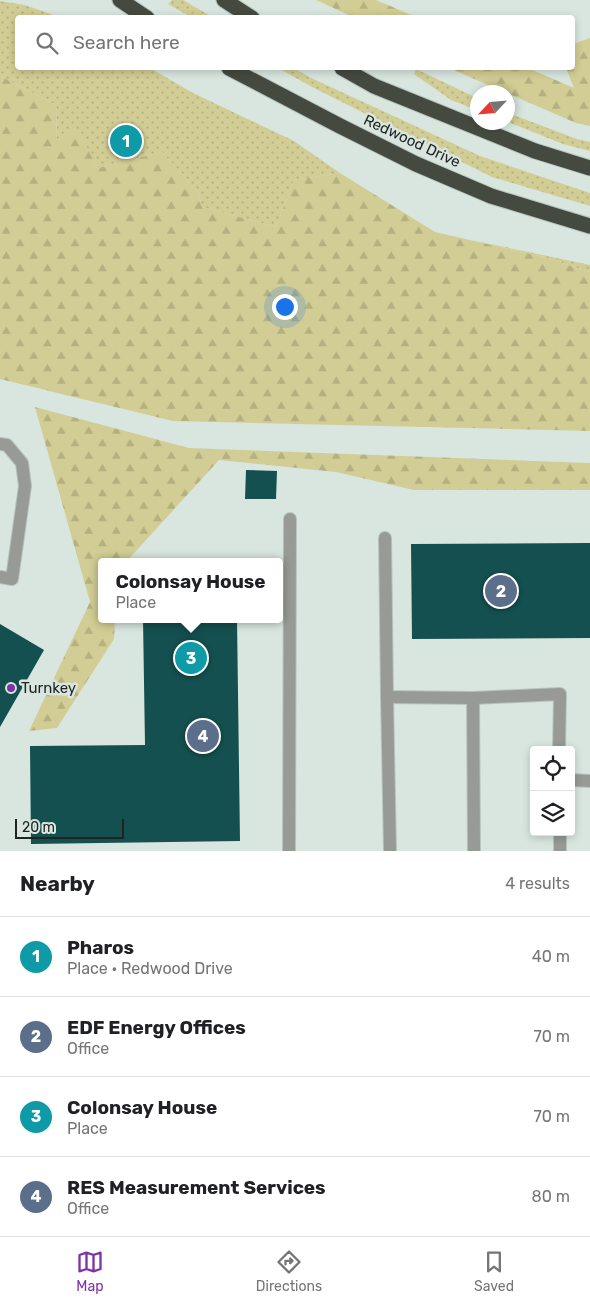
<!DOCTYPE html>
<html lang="en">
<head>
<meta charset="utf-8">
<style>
	body { margin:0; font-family:Rubik,sans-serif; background:#f6f6f6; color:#202124 }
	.controls { position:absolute; right:15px; bottom:15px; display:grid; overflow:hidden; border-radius:5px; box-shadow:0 2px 8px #0003 }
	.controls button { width:45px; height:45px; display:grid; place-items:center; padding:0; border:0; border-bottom:1px solid #e0e0e0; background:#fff; color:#202124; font:25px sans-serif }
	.compass { position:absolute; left:470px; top:85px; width:45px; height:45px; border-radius:50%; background:#fff; box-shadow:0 2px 8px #0003; rotate:244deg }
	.scale { position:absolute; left:15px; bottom:12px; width:109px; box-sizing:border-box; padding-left:5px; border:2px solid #1e2421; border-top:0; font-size:14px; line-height:18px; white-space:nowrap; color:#1e2421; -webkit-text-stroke:4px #d8e6df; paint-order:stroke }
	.you { position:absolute; left:284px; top:306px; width:18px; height:18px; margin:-12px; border:4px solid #fff; border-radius:50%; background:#1a73e8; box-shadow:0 0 0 8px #1a73e833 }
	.badge { display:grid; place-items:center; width:32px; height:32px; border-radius:50%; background:#7e32a3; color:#fff; font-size:16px; font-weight:700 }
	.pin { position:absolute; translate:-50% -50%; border:2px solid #fff; box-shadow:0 1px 5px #0006 }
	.popup { position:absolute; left:98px; top:558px; width:185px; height:65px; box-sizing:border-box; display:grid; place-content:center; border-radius:5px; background:#fff; filter:drop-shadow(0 1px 4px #0005); font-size:16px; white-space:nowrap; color:#757577 }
	.popup b { font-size:19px; color:#202124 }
	.popup::after { content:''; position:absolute; left:50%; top:100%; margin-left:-10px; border:10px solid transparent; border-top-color:#fff }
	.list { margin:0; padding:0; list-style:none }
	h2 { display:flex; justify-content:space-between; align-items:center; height:65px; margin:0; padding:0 20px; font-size:21px }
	h2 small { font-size:16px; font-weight:400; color:#757577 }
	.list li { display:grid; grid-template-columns:32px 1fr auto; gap:15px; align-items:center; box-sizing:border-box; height:80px; padding:0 20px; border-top:1px solid #e0e0e0 }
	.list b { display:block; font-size:19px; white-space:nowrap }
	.list p { margin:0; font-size:16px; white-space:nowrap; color:#757577 }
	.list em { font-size:16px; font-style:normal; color:#757577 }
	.icon { flex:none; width:28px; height:28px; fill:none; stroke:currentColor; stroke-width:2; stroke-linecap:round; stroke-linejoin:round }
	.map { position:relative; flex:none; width:590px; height:851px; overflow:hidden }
	.search { position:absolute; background:#fff; box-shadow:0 2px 8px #0003; left:15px; right:15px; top:15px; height:55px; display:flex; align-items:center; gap:12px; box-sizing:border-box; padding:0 18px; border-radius:5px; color:#757577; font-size:19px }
	.sheet { height:385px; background:#fff }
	nav { display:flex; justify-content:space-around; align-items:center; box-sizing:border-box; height:70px; border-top:1px solid #e0e0e0; background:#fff; font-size:14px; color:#757577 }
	nav a { display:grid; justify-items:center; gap:2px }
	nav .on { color:#7e32a3 }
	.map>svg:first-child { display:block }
</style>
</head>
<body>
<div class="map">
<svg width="590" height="851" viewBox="0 0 590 851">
	<defs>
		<pattern id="grass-dots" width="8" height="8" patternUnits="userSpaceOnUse" patternTransform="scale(1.25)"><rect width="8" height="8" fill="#d2cd94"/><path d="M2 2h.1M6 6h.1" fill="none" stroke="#b4b07f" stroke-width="1.8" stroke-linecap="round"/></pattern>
		<pattern id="forest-firs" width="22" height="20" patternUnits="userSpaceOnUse" patternTransform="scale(1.25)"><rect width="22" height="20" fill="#d2cd94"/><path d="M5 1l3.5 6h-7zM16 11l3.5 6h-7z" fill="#b4b07f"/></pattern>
	</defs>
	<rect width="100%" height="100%" fill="#d8e6df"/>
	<g fill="url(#grass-dots)">
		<polygon points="172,0 183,0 212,17 191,17 168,4"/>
		<polygon points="0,1 25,5 59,17 18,18 18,68 150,68 193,93 294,141 340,173 294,180 276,227 202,207 198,192 162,152 98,168 76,128 57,140 56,105 0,76"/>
		<polygon points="278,68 294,68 309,77 480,156 590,193 590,206 492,177 312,87"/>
		<polygon points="416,69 477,98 477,110 451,100 414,74"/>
		<polygon points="508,113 577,139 590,142 590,151 563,144 508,122"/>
		<polygon points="467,239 590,265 590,272 544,257"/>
	</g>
	<g fill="url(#forest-firs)">
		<polygon points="316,0 376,0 416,17 353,17"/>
		<polygon points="590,38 590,126 576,123 449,68 528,68 574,88 566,68 572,68 573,44"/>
		<polygon points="0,76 56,105 57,140 76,127 98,168 162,152 198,192 202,207 276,227 294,180 340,173 435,232 544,257 590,272 590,431 173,421 0,379"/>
		<polygon points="35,407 189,448 590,463 590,490 414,490 336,472 219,460 126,562 102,562 102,619 115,619 114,639 57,728 29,731 90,602"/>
	</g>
	<g fill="#14504f">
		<polygon points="246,470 277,471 276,499 245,499"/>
		<polygon points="590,543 590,638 412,639 411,544"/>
		<polygon points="143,619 237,619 240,841 31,844 30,746 145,745"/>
		<polygon points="0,624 44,650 0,727"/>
	</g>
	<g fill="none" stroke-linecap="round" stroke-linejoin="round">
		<defs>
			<g id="lane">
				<polyline points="0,444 7,445 22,463 25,486 12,579 0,577"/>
				<polyline points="385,538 387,697 390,851"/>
				<polyline points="387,697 473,698 560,694 559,750"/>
				<polyline points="473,698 474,851"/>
				<polyline points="571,780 590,781"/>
				<polyline points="560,832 560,851"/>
				<polyline points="289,851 290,519"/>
			</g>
			<g id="highway">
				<polyline points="120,0 147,18"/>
				<polyline points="224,0 252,18"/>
				<polyline points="229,68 340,126 416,164 491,196 590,226"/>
				<polyline points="342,68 374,86 535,151 590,168"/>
			</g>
		</defs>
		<use href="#lane" stroke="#b7c3bd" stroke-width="14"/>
		<use href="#highway" stroke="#b7c3bd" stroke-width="17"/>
		<use href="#lane" stroke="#979a95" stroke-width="12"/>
		<use href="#highway" stroke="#444a40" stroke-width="15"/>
	</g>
	<circle fill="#7e32a3" stroke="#d8e6df" stroke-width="2" cx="11" cy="688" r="5"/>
	<g text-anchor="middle" stroke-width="5" stroke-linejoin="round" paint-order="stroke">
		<g font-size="15" fill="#1e2421" stroke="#d8e6df">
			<text transform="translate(412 141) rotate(25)" y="5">Redwood Drive</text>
		</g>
		<g font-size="15" fill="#1e2421" stroke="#d8e6df" text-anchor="start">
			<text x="21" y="693">Turnkey</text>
		</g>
	</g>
</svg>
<div class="controls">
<button><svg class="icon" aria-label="locate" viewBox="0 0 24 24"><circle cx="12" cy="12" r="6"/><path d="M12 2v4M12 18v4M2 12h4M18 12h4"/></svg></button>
<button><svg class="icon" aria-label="layers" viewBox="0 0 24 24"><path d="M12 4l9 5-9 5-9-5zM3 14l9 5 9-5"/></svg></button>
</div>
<svg class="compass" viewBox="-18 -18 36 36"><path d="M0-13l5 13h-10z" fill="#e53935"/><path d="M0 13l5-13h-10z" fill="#757577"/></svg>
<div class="scale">20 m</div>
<div class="you"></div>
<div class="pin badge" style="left:126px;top:141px;background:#0f9aa8">1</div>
<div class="pin badge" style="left:501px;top:591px;background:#5c6f8a">2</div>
<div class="pin badge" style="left:191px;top:658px;background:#0f9aa8">3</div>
<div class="popup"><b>Colonsay House</b>Place</div>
<div class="pin badge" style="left:203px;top:736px;background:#5c6f8a">4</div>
<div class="search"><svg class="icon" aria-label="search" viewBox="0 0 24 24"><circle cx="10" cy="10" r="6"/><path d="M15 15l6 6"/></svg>Search here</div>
</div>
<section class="sheet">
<h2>Nearby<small>4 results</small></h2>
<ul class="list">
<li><span class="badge" style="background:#0f9aa8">1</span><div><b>Pharos</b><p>Place · Redwood Drive</p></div><em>40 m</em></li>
<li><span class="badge" style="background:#5c6f8a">2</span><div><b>EDF Energy Offices</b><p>Office</p></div><em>70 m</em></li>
<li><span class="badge" style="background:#0f9aa8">3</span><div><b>Colonsay House</b><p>Place</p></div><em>70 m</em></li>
<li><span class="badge" style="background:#5c6f8a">4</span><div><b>RES Measurement Services</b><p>Office</p></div><em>80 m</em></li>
</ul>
</section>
<nav>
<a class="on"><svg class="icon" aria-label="map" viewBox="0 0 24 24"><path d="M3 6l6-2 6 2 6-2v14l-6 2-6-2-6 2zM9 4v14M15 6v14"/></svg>Map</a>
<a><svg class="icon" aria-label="directions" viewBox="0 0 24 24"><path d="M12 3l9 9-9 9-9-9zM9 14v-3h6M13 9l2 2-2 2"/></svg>Directions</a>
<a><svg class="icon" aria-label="saved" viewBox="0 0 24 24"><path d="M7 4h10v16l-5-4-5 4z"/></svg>Saved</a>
</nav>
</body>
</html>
